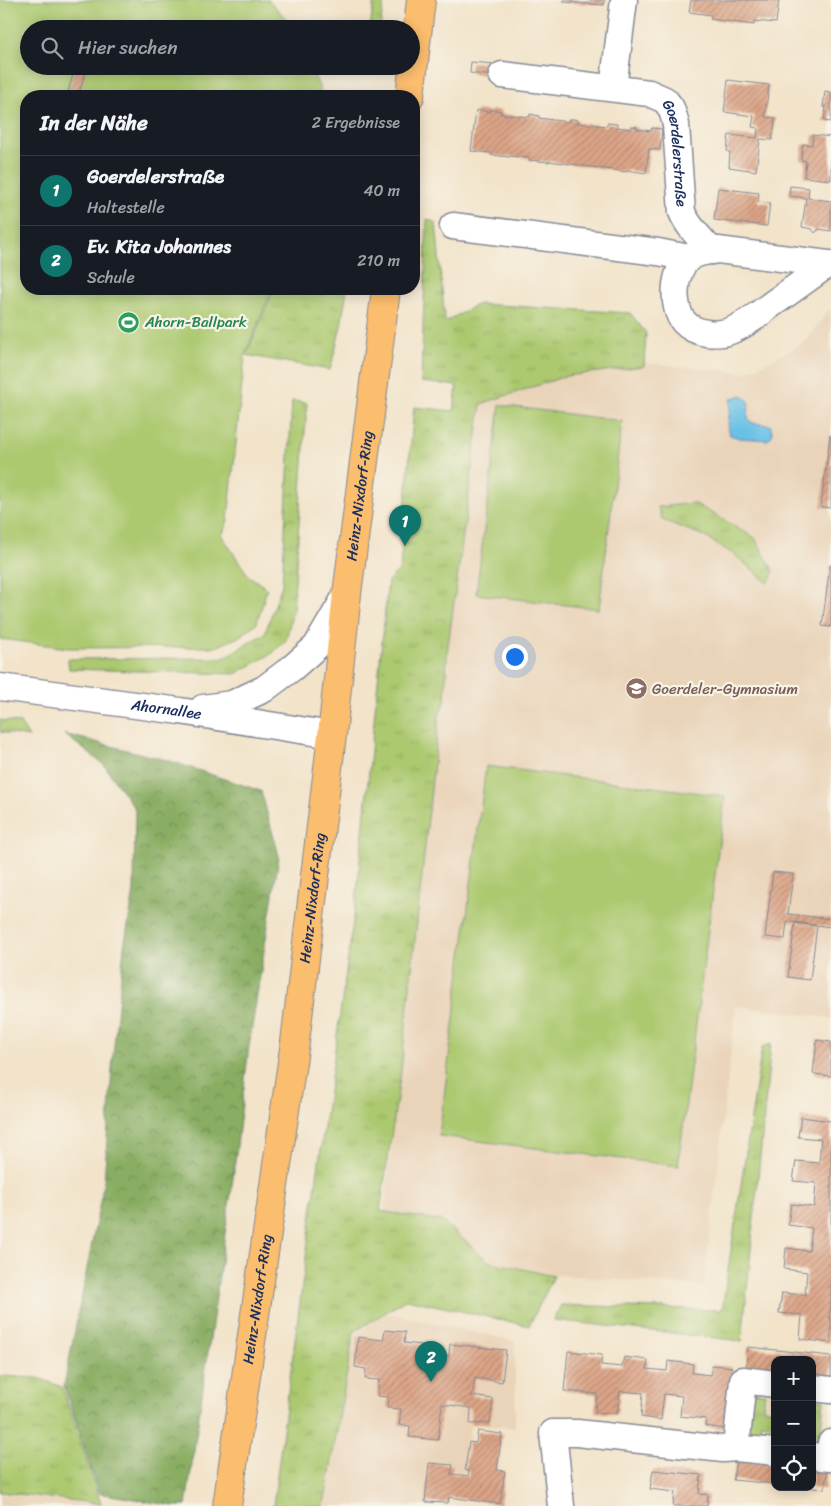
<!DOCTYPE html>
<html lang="de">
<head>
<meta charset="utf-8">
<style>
	body { margin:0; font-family:Sriracha,sans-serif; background:#20242c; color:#f1f3f6 }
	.controls { position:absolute; right:15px; bottom:15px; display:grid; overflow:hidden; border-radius:10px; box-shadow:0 2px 12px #0003 }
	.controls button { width:45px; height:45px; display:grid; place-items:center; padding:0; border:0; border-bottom:1px solid #363941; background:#171b24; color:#f1f3f6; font:25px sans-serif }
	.you { position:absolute; left:514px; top:656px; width:18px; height:18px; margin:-12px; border:4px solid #fff; border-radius:50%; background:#1a73e8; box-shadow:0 0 0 8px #1a73e833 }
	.badge { display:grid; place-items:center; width:32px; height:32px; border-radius:50%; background:#0f766e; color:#fff; font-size:16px; font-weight:700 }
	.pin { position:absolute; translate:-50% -41px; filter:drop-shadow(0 1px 2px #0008) }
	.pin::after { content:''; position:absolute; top:26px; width:18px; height:15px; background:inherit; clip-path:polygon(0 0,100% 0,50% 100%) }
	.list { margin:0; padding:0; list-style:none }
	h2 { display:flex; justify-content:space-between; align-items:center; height:65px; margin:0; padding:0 20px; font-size:21px }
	h2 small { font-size:16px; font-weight:400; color:#9ea1a6 }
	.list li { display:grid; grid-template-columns:32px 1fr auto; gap:15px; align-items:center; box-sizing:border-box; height:70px; padding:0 20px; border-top:1px solid #363941 }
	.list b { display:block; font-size:19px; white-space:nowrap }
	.list p { margin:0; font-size:16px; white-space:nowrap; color:#9ea1a6 }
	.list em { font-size:16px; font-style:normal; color:#9ea1a6 }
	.icon { flex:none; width:28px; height:28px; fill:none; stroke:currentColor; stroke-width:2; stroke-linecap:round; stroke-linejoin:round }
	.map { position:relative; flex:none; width:831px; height:1506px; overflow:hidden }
	.search { position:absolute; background:#171b24; box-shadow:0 2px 12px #0003; left:20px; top:20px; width:400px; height:55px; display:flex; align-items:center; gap:12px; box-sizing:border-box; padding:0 18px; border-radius:28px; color:#9ea1a6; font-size:19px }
	.panel { position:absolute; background:#171b24; box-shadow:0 2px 12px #0003; left:20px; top:90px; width:400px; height:205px; border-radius:20px }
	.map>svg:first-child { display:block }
</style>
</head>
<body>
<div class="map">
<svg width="831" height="1506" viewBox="0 0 831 1506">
	<defs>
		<pattern id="grass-tufts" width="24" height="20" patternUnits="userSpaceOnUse" patternTransform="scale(1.25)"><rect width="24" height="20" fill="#acc970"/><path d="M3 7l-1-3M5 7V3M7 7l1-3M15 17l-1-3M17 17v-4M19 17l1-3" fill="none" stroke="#93ad63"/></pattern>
		<pattern id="forest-crowns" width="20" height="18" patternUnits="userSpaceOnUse" patternTransform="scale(1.25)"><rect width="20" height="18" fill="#89ad62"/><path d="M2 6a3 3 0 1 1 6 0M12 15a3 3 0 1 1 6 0" fill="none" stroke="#6f8d54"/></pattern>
		<pattern id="building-hatch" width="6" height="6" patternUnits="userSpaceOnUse" patternTransform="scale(1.25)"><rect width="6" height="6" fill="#dda587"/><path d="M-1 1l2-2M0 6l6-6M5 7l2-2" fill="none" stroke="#b28772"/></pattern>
	</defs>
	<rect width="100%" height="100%" fill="#f7f3e8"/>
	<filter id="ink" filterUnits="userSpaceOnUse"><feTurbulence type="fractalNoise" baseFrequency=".02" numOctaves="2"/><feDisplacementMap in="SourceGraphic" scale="10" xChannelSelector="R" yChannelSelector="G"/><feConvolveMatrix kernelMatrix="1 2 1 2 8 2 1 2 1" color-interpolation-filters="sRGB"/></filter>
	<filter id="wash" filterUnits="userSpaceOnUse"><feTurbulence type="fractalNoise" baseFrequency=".0096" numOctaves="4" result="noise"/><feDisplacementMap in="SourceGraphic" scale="20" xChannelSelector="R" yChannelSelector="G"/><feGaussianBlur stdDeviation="1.12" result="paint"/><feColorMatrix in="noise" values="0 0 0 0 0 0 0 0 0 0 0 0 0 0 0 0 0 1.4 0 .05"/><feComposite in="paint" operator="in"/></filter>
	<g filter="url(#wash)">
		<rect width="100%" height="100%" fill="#f2e3c9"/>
		<g fill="#ead4b9">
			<polygon points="829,310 831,311 831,1018 736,1006 704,1286 558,1275 381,1239 480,346 745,373 803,344"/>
			<polygon points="386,1313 515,1341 515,1428 470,1424 464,1476 451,1474 452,1465 429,1463 424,1506 325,1506 355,1334"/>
			<polygon points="0,1494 101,1506 0,1506"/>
		</g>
		<g fill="url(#grass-tufts)" stroke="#647c67">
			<polygon points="374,0 384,0 380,29 370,29"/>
			<polygon points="427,219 436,223 445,322 478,304 630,313 646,333 644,366 566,376 481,404 447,653 445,701 439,715 401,1071 380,1211 442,1221 488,1261 554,1276 529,1326 407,1299 354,1332 324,1506 273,1506 311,1219 356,901 388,581 400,569 414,407 454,411 457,386 421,382"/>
			<polygon points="274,289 347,289 341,326 330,370 246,355"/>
			<polygon points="292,401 307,403 293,611 286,640 273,653 235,674 69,669 68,659 223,658 265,633 282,585"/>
			<polygon points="694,503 755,538 774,572 768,583 735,555 702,535 662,520 658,507"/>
			<polygon points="0,720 20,723 29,737 0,732"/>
			<polygon points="771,1044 742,1341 553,1320 561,1305 722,1310 762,1047"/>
			<polygon points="0,1376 38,1378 62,1387 101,1504 0,1492"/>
			<polygon points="752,1392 765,1393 763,1408 775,1410 775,1425 761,1423 758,1439 747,1438"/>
			<polygon points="813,1398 824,1400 819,1447 812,1446"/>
		</g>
		<polygon fill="url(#forest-crowns)" stroke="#526e60" points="64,734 170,761 261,791 279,856 249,1046 233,1178 186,1506 174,1506 99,1493 64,1386 104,1182 113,1055 124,947 134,891 135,809 104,765"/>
		<g fill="#acc970" stroke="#647c67">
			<polygon points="0,0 269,0 291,24 293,29 29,29 29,66 310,66 323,96 26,96 26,289 272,289 245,355 228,520 222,536 248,575 267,589 257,623 239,637 216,647 69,648 0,639"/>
			<polygon points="500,405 622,421 599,609 476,594"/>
			<polygon points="486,766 725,796 678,1166 439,1136"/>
		</g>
		<polygon fill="#69c1e6" stroke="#4278a2" points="741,395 749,401 748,418 752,423 770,425 773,434 768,440 739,438 730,435 728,425 731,399"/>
		<g id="blocks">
			<g fill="url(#building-hatch)">
				<polygon points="564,0 605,0 604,5 564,2"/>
				<polygon points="691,0 779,0 776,23 754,21 754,25 710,19 711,15 689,12"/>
				<polygon points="471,62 494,64 493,76 470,73"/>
				<polygon points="75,68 86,71 78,96 69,96 67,95"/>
				<polygon points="728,80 769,85 765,117 775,118 774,130 772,140 760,139 756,171 729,167 730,152 727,151 729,135 757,138 758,128 752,127 754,116 724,112"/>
				<polygon points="825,91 831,92 831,122 824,121 826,107 823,107"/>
				<polygon points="476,110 491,112 491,110 496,110 501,111 501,114 530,117 530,114 535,115 539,116 539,118 568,122 569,119 573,119 578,120 578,123 607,126 607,123 617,124 617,127 631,129 631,126 637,127 637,129 651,131 652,128 662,129 660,150 649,149 646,173 627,170 627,172 549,161 549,162 529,160 529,158 510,156 510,157 491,155 491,153 471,151"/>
				<polygon points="813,135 831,137 831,180 804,177 806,161 801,160 803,144 812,145"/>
				<polygon points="790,186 809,188 808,198 831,201 831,231 819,229 815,233 812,229 802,227 806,198 789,196"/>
				<polygon points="718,188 759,193 758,202 770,203 767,226 714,220"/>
				<polygon points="830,435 831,436 831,508 821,507"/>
				<polygon points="830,565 831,565 831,627 822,626"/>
				<polygon points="773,872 793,874 788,914 831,919 831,927 787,921 785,939 765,937"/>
				<polygon points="795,923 817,926 810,980 788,977"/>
				<polygon points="817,1040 831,1042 831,1076 813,1074"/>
				<polygon points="801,1117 831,1121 831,1302 829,1318 831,1318 831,1343 800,1339 802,1315 779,1313 782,1293 805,1295 807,1272 784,1269 786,1248 809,1251 812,1228 788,1225 791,1204 814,1207 816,1183 793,1181 796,1161 819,1163 821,1139 798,1137"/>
				<polygon points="385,1330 405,1332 404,1343 440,1347 439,1355 449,1356 450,1344 506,1350 502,1382 475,1378 472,1396 493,1399 490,1423 470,1424 471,1408 442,1404 438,1440 409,1437 410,1426 399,1425 401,1409 387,1408 388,1397 377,1396 379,1380 365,1379 366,1369 355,1367 358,1337 383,1340"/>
				<polygon points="748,1347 831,1356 831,1378 812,1376 812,1360 775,1360 775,1372 746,1369"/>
				<polygon points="568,1351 602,1355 601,1365 622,1367 624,1357 648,1360 647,1369 667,1371 668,1361 693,1364 692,1373 711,1375 712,1365 732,1367 725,1429 705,1426 706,1419 680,1416 682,1396 664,1394 661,1420 641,1417 643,1393 620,1391 617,1414 595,1412 597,1394 564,1391"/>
				<polygon points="478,1431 502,1434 497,1470 505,1471 500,1504 449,1497 448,1503 425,1502 429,1463 453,1465 451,1474 468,1476 469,1471 465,1470 469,1442 476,1443"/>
				<polygon points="736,1460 775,1464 775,1484 733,1480"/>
				<polygon points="812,1468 827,1470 825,1489 812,1488"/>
				<polygon points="653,1470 701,1475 699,1494 708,1495 707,1506 673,1506 675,1492 650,1489"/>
			</g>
		</g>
	</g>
	<g filter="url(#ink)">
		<use href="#blocks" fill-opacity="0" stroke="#868994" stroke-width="1"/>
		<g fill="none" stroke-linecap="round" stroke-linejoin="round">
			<defs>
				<g id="minor">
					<path id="s1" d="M 502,75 L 649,93 L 665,100 L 671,108 L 674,117 L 676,125 L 682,212 C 688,227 701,239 712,251"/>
					<polyline points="613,88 624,0"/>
					<polyline points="453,226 658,252 689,258"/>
					<path d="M 828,264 C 810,277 791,291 772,304 C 759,314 746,325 730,331 C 716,336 695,334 684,322 C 671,307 673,270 689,258 C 697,252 708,251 718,250 L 828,264 L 831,264"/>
					<path id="s2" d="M 0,687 L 180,711 L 332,735"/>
					<polyline points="203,708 232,704 264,689 292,668 316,647 347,594"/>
					<polyline points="812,1388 831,1390"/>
					<polyline points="736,1448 743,1380 775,1384"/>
					<polyline points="812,1456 830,1458 831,1443"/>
					<polyline points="561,1506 553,1433 577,1433 723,1449 736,1448 775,1452"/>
				</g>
				<g id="major">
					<polyline points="410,96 421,0"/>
					<path id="s3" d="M 227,1506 L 295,1042 L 332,735 L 347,594 L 386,289"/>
				</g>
			</defs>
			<use href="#minor" stroke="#868994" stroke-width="29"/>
			<use href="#major" stroke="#868994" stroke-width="30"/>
			<use href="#minor" stroke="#fff" stroke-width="26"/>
			<use href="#major" stroke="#fbbd6e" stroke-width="28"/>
		</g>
	</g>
	<defs>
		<symbol id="stadium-disc" viewBox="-11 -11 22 22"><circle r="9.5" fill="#2e9e5b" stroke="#f7f3e8"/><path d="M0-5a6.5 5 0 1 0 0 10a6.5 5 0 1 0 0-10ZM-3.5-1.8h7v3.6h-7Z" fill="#fff"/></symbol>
		<symbol id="school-disc" viewBox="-11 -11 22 22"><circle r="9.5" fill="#8d6e63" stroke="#f7f3e8"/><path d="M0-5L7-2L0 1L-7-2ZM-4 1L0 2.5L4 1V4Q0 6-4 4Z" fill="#fff"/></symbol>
	</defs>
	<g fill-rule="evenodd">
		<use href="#stadium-disc" x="116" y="310" width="25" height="25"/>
		<use href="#school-disc" x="624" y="676" width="25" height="25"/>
	</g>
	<g text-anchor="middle" stroke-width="4.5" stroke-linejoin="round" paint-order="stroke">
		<g font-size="15" fill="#1b2f5e" stroke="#f7f3e8">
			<text dy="5" stroke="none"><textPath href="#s1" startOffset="221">Goerdelerstraße</textPath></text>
			<text dy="5" stroke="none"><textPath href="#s3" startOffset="1019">Heinz-Nixdorf-Ring</textPath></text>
			<text dy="5" stroke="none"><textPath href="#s2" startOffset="168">Ahornallee</textPath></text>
			<text dy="5" stroke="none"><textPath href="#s3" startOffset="614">Heinz-Nixdorf-Ring</textPath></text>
			<text dy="5" stroke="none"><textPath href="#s3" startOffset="209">Heinz-Nixdorf-Ring</textPath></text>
		</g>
		<g font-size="15" fill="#27864d" stroke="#f7f3e8" text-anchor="start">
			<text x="145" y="327">Ahorn-Ballpark</text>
		</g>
		<g font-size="15" fill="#785e54" stroke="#f7f3e8" text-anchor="start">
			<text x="652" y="694">Goerdeler-Gymnasium</text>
		</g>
	</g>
</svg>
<div class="controls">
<button>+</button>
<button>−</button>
<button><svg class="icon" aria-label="locate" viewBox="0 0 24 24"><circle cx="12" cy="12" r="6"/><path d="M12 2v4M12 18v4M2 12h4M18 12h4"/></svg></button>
</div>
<div class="you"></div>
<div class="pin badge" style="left:405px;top:546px">1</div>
<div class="pin badge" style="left:431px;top:1382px">2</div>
<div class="search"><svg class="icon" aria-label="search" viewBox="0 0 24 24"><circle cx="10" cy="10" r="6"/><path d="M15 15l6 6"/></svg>Hier suchen</div>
<section class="panel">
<h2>In der Nähe<small>2 Ergebnisse</small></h2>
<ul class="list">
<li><span class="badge">1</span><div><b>Goerdelerstraße</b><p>Haltestelle</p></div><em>40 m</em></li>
<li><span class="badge">2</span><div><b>Ev. Kita Johannes</b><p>Schule</p></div><em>210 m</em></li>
</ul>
</section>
</div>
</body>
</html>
